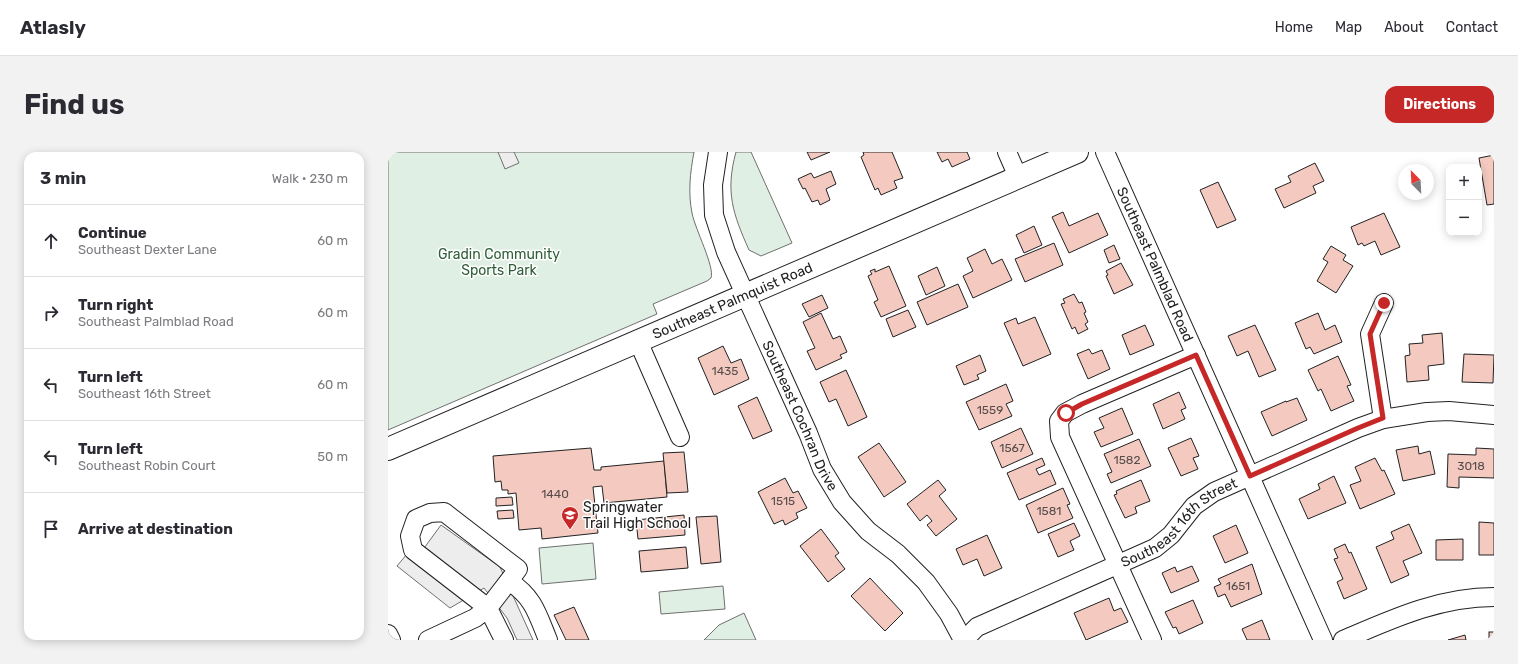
<!DOCTYPE html>
<html lang="en">
<head>
<meta charset="utf-8">
<style>
	body { margin:0; font-family:Rubik,sans-serif; background:#f2f2f3; color:#2b2b33 }
	.controls { position:absolute; right:12px; top:12px; display:grid; overflow:hidden; border-radius:8px; box-shadow:0 2px 10px #0003 }
	.controls button { width:36px; height:36px; display:grid; place-items:center; padding:0; border:0; border-bottom:1px solid #e1e1e2; background:#fff; color:#2b2b33; font:20px sans-serif }
	.compass { position:absolute; left:1010px; top:12px; width:36px; height:36px; border-radius:50%; background:#fff; box-shadow:0 2px 10px #0003; rotate:336deg }
	.stop { position:absolute; width:12px; height:12px; margin:-9px; border:3px solid #c62828; border-radius:50%; background:#fff }
	.stop.end { background:#c62828; border-color:#fff; box-shadow:0 1px 4px #0008 }
	.list { margin:0; padding:0; list-style:none }
	h2 { display:flex; justify-content:space-between; align-items:center; height:52px; margin:0; padding:0 16px; font-size:17px }
	h2 small { font-size:13px; font-weight:400; color:#7c7c81 }
	.list li { display:grid; grid-template-columns:26px 1fr auto; gap:12px; align-items:center; box-sizing:border-box; height:72px; padding:0 16px; border-top:1px solid #e1e1e2 }
	.list b { display:block; font-size:15px; white-space:nowrap }
	.list p { margin:0; font-size:13px; white-space:nowrap; color:#7c7c81 }
	.list em { font-size:13px; font-style:normal; color:#7c7c81 }
	.icon { flex:none; width:22px; height:22px; fill:none; stroke:currentColor; stroke-width:2; stroke-linecap:round; stroke-linejoin:round }
	.map { position:relative; flex:none; width:1106px; height:488px; overflow:hidden; border-radius:12px }
	header { display:flex; align-items:center; gap:24px; box-sizing:border-box; height:56px; padding:0 20px; background:#fff; border-bottom:1px solid #e1e1e2 }
	header strong { font-size:19px }
	nav { display:flex; gap:22px; margin-inline-start:auto; font-size:14px }
	.intro { display:flex; align-items:center; justify-content:space-between; box-sizing:border-box; height:96px; padding:0 24px }
	h1 { margin:0; font-size:28px }
	.button { padding:10px 18px; border-radius:12px; background:#c62828; color:#fff; font-size:14px; font-weight:700 }
	main { display:flex; gap:24px; padding:0 24px }
	aside { flex:1; background:#fff; border-radius:12px; box-shadow:0 2px 10px #0003 }
	.map>svg:first-child { display:block }
</style>
</head>
<body>
<header>
<strong>Atlasly</strong>
<nav><a>Home</a><a>Map</a><a>About</a><a>Contact</a></nav>
</header>
<div class="intro"><h1>Find us</h1><a class="button">Directions</a></div>
<main>
<aside>
<h2>3 min<small>Walk · 230 m</small></h2>
<ul class="list">
<li><svg class="icon" aria-label="ahead" viewBox="0 0 24 24"><path d="M12 20V5M6 11l6-6 6 6"/></svg><div><b>Continue</b><p>Southeast Dexter Lane</p></div><em>60 m</em></li>
<li><svg class="icon" aria-label="right" viewBox="0 0 24 24"><path d="M7 20v-9h11M14 6l5 5-5 5"/></svg><div><b>Turn right</b><p>Southeast Palmblad Road</p></div><em>60 m</em></li>
<li><svg class="icon" aria-label="left" viewBox="0 0 24 24"><path d="M17 20v-9H6M10 6l-5 5 5 5"/></svg><div><b>Turn left</b><p>Southeast 16th Street</p></div><em>60 m</em></li>
<li><svg class="icon" aria-label="left" viewBox="0 0 24 24"><path d="M17 20v-9H6M10 6l-5 5 5 5"/></svg><div><b>Turn left</b><p>Southeast Robin Court</p></div><em>50 m</em></li>
<li><svg class="icon" aria-label="arrive" viewBox="0 0 24 24"><path d="M6 21V4h12l-3 4 3 4H6"/></svg><div><b>Arrive at destination</b></div></li>
</ul>
</aside>
<div class="map">
<svg width="1106" height="488" viewBox="0 0 1106 488">
	<rect width="100%" height="100%" fill="#fff"/>
	<g fill="#e0efe3" stroke="#6f6f6f">
		<path d="M 0,0 L 306,0 C 302,21 300,41 304,61 C 307,77 327,115 323,126 L 319,129 L 265,152 L 269,162 L 0,278 Z"/>
		<path d="M 348,0 L 363,0 L 404,91 L 373,104 L 361,98 C 345,62 337,40 348,0 Z"/>
		<polygon points="205,391 208,427 154,432 151,396"/>
		<polygon points="335,434 337,457 273,462 271,440"/>
		<polygon points="356,461 368,488 316,488 331,473"/>
	</g>
	<g fill="#ededed" stroke="#6f6f6f">
		<polygon points="110,0 126,0 131,11 117,17"/>
		<polygon points="53,373 112,415 145,488 129,488 119,466 96,436 62,456 9,414 19,402 28,407"/>
	</g>
	<g fill="#f3c9c0" stroke="#222">
		<polygon points="419,0 442,0 423,8"/>
		<polygon points="475,0 504,0 515,26 506,29 509,36 493,43 490,36 487,38 473,5 476,3"/>
		<polygon points="549,0 579,0 582,7 564,15 560,7 554,10"/>
		<polygon points="1106,3 1106,52 1099,53 1091,6"/>
		<polygon points="927,11 936,29 925,34 928,41 896,56 887,37 903,30 900,24"/>
		<polygon points="443,19 448,32 438,37 442,48 432,53 430,48 424,50 417,36 415,37 410,27 423,21 426,26"/>
		<polygon points="830,30 848,68 829,76 812,38"/>
		<polygon points="675,60 681,74 710,61 720,83 681,101 664,65"/>
		<polygon points="996,61 1012,95 993,103 987,89 976,94 974,91 970,93 963,75"/>
		<polygon points="646,74 654,93 636,101 628,83"/>
		<polygon points="666,91 675,113 637,130 627,107"/>
		<polygon points="726,93 732,107 721,111 716,98"/>
		<polygon points="943,94 958,103 955,108 965,114 948,141 929,129 940,110 935,107"/>
		<polygon points="597,97 604,112 614,107 624,128 585,146 575,124 585,119 579,106"/>
		<polygon points="733,111 745,133 726,142 718,124 720,123 718,119"/>
		<polygon points="501,114 518,154 493,165 486,150 490,148 480,124 484,122 482,119 487,117 487,120"/>
		<polygon points="549,115 557,134 538,143 530,124"/>
		<polygon points="570,132 580,155 539,173 529,150"/>
		<polygon points="686,142 691,151 694,150 698,160 696,161 700,170 697,172 700,177 690,182 687,175 684,177 673,152 677,151 675,147"/>
		<polygon points="434,143 440,156 421,165 414,152"/>
		<polygon points="520,158 528,175 505,185 498,167"/>
		<polygon points="433,161 445,187 452,184 459,200 452,203 454,206 428,218 419,199 427,196 415,170"/>
		<polygon points="930,161 937,178 947,173 954,190 926,202 922,195 918,197 907,171"/>
		<polygon points="647,165 663,202 635,214 616,171 628,166 630,172"/>
		<polygon points="757,173 766,193 742,203 734,183"/>
		<polygon points="867,173 888,218 871,225 860,199 849,204 840,184"/>
		<polygon points="1054,181 1056,212 1040,214 1041,228 1019,230 1017,204 1022,203 1021,192 1035,191 1034,183"/>
		<polygon points="335,194 343,211 353,207 361,227 326,243 310,206"/>
		<polygon points="701,197 704,202 714,198 722,217 700,227 689,202"/>
		<polygon points="1076,202 1106,203 1105,231 1074,230"/>
		<polygon points="592,203 598,219 589,223 591,227 576,233 568,214"/>
		<polygon points="950,204 963,233 959,234 966,249 943,259 933,237 930,239 920,218"/>
		<polygon points="458,218 479,265 460,274 448,247 441,250 432,230"/>
		<polygon points="618,232 625,249 618,252 624,264 591,278 578,250"/>
		<polygon points="791,240 798,256 793,258 797,267 775,277 765,252"/>
		<polygon points="369,245 384,279 365,287 350,254"/>
		<polygon points="909,246 919,268 884,284 873,260 898,249 898,250"/>
		<polygon points="734,256 745,282 713,295 706,280 716,276 711,266"/>
		<polygon points="633,276 645,302 614,316 603,290"/>
		<polygon points="803,286 811,304 805,306 810,317 793,324 780,296"/>
		<polygon points="751,287 763,314 723,331 719,322 724,320 716,302"/>
		<polygon points="491,291 518,330 496,345 470,305"/>
		<polygon points="1030,294 1031,302 1042,299 1047,322 1015,329 1008,298"/>
		<polygon points="203,296 206,318 213,318 213,315 276,309 279,345 216,351 214,334 205,335 210,381 154,387 153,376 131,378 128,341 120,342 120,338 114,338 113,329 107,330 105,304"/>
		<polygon points="1088,296 1106,297 1106,326 1071,325 1071,336 1059,335 1060,302 1088,303"/>
		<polygon points="296,300 300,340 279,341 275,301"/>
		<polygon points="654,306 657,313 648,317 651,323 662,318 668,332 631,348 619,321"/>
		<polygon points="987,306 994,319 996,318 1007,342 972,357 962,333 973,329 967,315"/>
		<polygon points="946,324 958,351 920,367 911,347 932,337 930,332"/>
		<polygon points="397,326 405,341 410,339 419,356 408,361 410,366 397,373 395,368 386,372 370,340"/>
		<polygon points="550,328 558,338 551,344 569,367 548,384 539,373 544,369 539,363 532,369 519,352"/>
		<polygon points="753,328 762,349 747,355 749,361 737,366 726,343 729,342 728,339"/>
		<polygon points="675,336 682,352 679,353 685,366 650,381 638,353"/>
		<polygon points="124,345 125,353 108,354 108,346"/>
		<polygon points="125,358 126,366 110,367 109,359"/>
		<polygon points="296,363 297,383 250,387 248,368"/>
		<polygon points="329,364 333,410 313,412 308,365"/>
		<polygon points="1091,370 1106,371 1106,403 1091,403"/>
		<polygon points="686,371 692,384 682,389 686,398 670,405 660,382"/>
		<polygon points="1021,372 1034,401 1015,409 1021,423 1003,431 988,395 1006,387 1003,380"/>
		<polygon points="848,373 860,401 837,411 825,384"/>
		<polygon points="433,377 451,401 447,404 457,417 440,430 412,394"/>
		<polygon points="599,383 614,416 596,424 589,407 575,413 568,397"/>
		<polygon points="1075,387 1075,408 1048,408 1048,388"/>
		<polygon points="957,392 961,401 963,400 979,437 956,447 949,430 955,427 946,407 950,406 946,397"/>
		<polygon points="298,395 300,416 253,420 251,399"/>
		<polygon points="864,412 874,442 843,455 837,442 830,445 826,435 833,432 830,427"/>
		<polygon points="804,414 811,429 783,441 774,421 787,415 789,420"/>
		<polygon points="482,426 515,461 497,479 463,444"/>
		<polygon points="721,446 726,459 733,456 740,470 698,488 686,461"/>
		<polygon points="805,448 815,471 791,482 788,475 785,476 777,460"/>
		<polygon points="186,455 201,488 178,488 166,463"/>
		<polygon points="874,468 882,488 859,488 854,477"/>
		<rect x="1101" y="480" width="5" height="8"/>
		<polygon points="1077,483 1078,488 1060,488"/>
	</g>
	<g fill="none" stroke-linecap="round" stroke-linejoin="round">
		<defs>
			<g id="minor">
				<path id="s1" d="M 330,0 L 325,33 L 326,63 L 338,100 L 420,281 L 434,317 L 454,350 L 480,379 L 510,402 L 538,430 L 561,462 L 575,488"/>
				<polyline points="619,0 630,25"/>
				<path id="s2" d="M 717,0 L 935,488"/>
				<polyline points="250,189 292,285"/>
				<polyline points="995,267 982,182 996,151"/>
				<path d="M 121,429 C 146,446 149,461 160,488"/>
				<polyline points="0,482 3,488"/>
				<polyline points="40,488 87,466 100,456 130,417 56,360 42,361 28,367 22,384 25,398 100,456 116,488"/>
				<path id="s3" d="M 576,488 L 589,475 L 767,396 L 783,383 L 806,354 L 826,340 L 970,276 L 995,267 L 1039,260 L 1061,259 L 1106,263"/>
				<polyline points="764,488 672,285 671,269 677,261 694,252 808,203"/>
				<path d="M 955,488 C 1004,467 1051,445 1106,445"/>
			</g>
			<g id="major">
				<path id="s4" d="M 0,297 L 689,0"/>
			</g>
		</defs>
		<use href="#minor" stroke="#222" stroke-width="20"/>
		<use href="#major" stroke="#222" stroke-width="24"/>
		<use href="#minor" stroke="#fff" stroke-width="18"/>
		<use href="#major" stroke="#fff" stroke-width="22"/>
	</g>
	<g fill="none" stroke-linecap="round" stroke-linejoin="round">
		<polyline stroke="#c62828" stroke-width="5" points="678,261 694,252 808,203 862,324 970,276 995,266 982,182 996,151"/>
	</g>
	<defs>
		<symbol id="school-pin" viewBox="-11 -11 22 30"><path d="M0 17L-7.5 6A9.5 9.5 0 1 1 7.5 6Z" fill="#c62828" stroke="#fff"/><path d="M0-5L7-2L0 1L-7-2ZM-4 1L0 2.5L4 1V4Q0 6-4 4Z" fill="#fff"/></symbol>
	</defs>
	<g fill-rule="evenodd">
		<use href="#school-pin" x="172" y="353" width="20" height="27"/>
	</g>
	<g text-anchor="middle" stroke-width="3" stroke-linejoin="round" paint-order="stroke">
		<g font-size="12" fill="#564c4a">
			<text x="337" y="223">1435</text>
			<text x="602" y="262">1559</text>
			<text x="624" y="300">1567</text>
			<text x="739" y="312">1582</text>
			<text x="1083" y="318">3018</text>
			<text x="167" y="346">1440</text>
			<text x="395" y="353">1515</text>
			<text x="661" y="363">1581</text>
			<text x="850" y="438">1651</text>
		</g>
		<g font-size="14" fill="#2f5e38" stroke="#fff">
			<text x="111" y="107">Gradin Community<tspan x="111" dy="16">Sports Park</tspan></text>
		</g>
		<g font-size="14" fill="#222" stroke="#fff">
			<text dy="5" stroke="none"><textPath href="#s2" startOffset="123">Southeast Palmblad Road</textPath></text>
			<text dy="5" stroke="none"><textPath href="#s4" startOffset="375">Southeast Palmquist Road</textPath></text>
			<text dy="5" stroke="none"><textPath href="#s1" startOffset="282">Southeast Cochran Drive</textPath></text>
			<text dy="5" stroke="none"><textPath href="#s3" startOffset="248">Southeast 16th Street</textPath></text>
		</g>
		<g font-size="14" fill="#222" stroke="#fff" text-anchor="start">
			<text x="195" y="360">Springwater<tspan x="195" dy="16">Trail High School</tspan></text>
		</g>
	</g>
</svg>
<div class="controls">
<button>+</button>
<button>−</button>
</div>
<svg class="compass" viewBox="-18 -18 36 36"><path d="M0-13l5 13h-10z" fill="#e53935"/><path d="M0 13l5-13h-10z" fill="#7c7c81"/></svg>
<div class="stop" style="left:678px;top:261px"></div>
<div class="stop end" style="left:996px;top:151px"></div>
</div>
</main>
</body>
</html>
